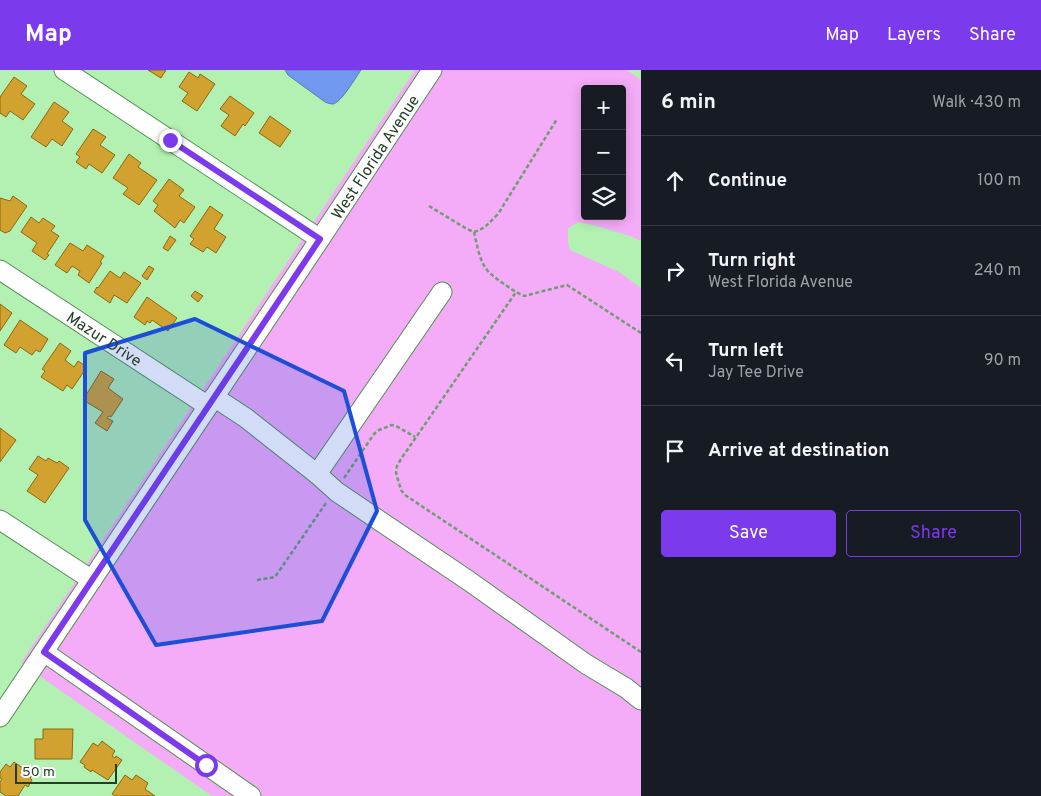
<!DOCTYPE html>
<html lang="en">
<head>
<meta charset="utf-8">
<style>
	body { margin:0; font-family:Overpass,sans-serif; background:#242831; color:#f1f3f6 }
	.controls { position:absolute; right:15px; top:15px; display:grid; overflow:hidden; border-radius:5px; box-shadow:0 2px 12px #0003 }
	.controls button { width:45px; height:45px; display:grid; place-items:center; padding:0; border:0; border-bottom:1px solid #363941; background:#171b24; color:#f1f3f6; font:25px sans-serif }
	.scale { position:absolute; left:15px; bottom:12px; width:102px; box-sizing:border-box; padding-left:5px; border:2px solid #253f26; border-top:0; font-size:14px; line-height:18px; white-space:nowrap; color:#253f26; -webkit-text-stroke:4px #fff; paint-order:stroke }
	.stop { position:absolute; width:15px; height:15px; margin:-11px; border:4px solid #7c3aed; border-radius:50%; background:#fff }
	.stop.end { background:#7c3aed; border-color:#fff; box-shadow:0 1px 5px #0008 }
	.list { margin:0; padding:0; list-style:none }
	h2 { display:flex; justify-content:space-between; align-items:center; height:65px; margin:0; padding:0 20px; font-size:21px }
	h2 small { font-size:16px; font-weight:400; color:#9ea1a6 }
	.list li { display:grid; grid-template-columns:32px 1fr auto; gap:15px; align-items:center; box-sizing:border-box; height:90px; padding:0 20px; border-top:1px solid #363941 }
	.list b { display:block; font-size:19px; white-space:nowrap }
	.list p { margin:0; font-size:16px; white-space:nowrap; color:#9ea1a6 }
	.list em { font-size:16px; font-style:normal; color:#9ea1a6 }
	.actions { display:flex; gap:10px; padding:15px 20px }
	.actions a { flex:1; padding:11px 0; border:1px solid #7c3aed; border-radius:5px; text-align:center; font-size:18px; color:#7c3aed }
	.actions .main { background:#7c3aed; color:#fff }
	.icon { flex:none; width:28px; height:28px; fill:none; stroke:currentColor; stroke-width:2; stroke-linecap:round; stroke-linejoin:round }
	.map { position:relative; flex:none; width:641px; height:726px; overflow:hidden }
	header { display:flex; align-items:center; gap:30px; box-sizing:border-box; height:70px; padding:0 25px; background:#7c3aed; color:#fff }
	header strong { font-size:24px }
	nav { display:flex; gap:28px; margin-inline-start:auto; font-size:18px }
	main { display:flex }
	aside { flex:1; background:#171b24 }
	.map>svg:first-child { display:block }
</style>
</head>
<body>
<header>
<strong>Map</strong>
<nav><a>Map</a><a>Layers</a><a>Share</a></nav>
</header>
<main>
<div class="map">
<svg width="641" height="726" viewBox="0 0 641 726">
	<rect width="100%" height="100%" fill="#b2f1b2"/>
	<g fill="#f4abf8" fill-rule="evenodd">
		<polygon points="415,0 422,0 25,596 21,593"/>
		<path d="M 441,0 L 627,0 L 641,10 L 641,171 L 630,166 L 597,156 L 579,152 L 568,158 L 568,172 L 570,180 L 619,202 L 641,218 L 641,726 L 212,726 L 38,605 ZM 585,19 L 622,19 L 622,146 L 585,146 Z"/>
	</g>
	<path fill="#7198ef" stroke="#5a7db3" d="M 285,0 L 361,0 C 356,7 341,33 333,34 C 331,34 327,33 325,32 L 288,5 Z"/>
	<g fill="#d1a230" stroke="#8a680e">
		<polygon points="148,0 166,0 161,8"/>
		<polygon points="189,2 198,8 200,4 215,14 197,41 182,31 188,23 179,17"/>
		<polygon points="14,7 27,16 21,24 35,34 23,50 10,41 6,47 0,43 0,27"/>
		<polygon points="230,26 254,43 245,56 243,54 235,66 221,56 229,45 220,39"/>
		<polygon points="54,32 69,42 62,51 73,59 62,76 52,69 46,77 31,67"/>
		<polygon points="270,46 291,61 280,77 259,63"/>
		<polygon points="93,59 106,67 100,75 115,85 102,103 89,94 86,99 76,92 80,87 76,84"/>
		<polygon points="129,84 141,93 138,97 157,110 139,135 123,124 128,118 113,108"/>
		<polygon points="169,109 184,120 179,126 195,137 184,153 180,150 175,158 154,141 158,135 153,131"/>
		<polygon points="13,126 27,136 10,161 5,163 0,160 0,128 10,131"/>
		<polygon points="210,136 223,145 214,159 226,167 216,183 207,177 203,182 190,174 194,169 190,166"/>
		<polygon points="31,147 39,153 43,148 55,156 51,161 59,166 47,184 49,185 45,190 32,181 37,173 21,162"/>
		<polygon points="170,166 176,170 168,181 163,178"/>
		<polygon points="70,173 83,181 87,175 104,186 100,192 102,193 89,213 78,205 80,201 72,196 67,203 55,195"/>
		<polygon points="149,196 154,199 147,210 142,206"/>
		<polygon points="110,201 120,208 124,202 141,213 127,233 114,225 110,233 94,222 97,217 98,218"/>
		<polygon points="195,221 203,226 198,232 191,226"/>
		<polygon points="147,227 177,248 168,261 152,250 150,253 147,251 145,255 134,247"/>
		<polygon points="0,234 12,243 0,261"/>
		<polygon points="20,250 48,269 40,282 36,280 32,285 20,277 16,283 4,275"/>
		<polygon points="60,273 71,281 65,290 74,297 78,291 87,297 72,319 67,315 63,321 41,307 45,301 42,299"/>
		<polygon points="101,301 114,309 108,318 123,329 111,347 109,346 107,348 113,351 107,361 95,353 103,342 83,330"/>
		<polygon points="0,358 16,370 0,392"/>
		<polygon points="38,386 46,391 48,388 57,393 59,391 69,398 45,433 27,421 38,405 29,399"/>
		<polygon points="43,659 73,659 72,689 35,689 35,669 43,669"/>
		<polygon points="102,671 115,681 112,686 115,688 116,686 122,690 108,710 92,700 91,702 84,697 85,695 80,692 93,673 98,676"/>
		<polygon points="14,692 33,705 30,708 32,710 28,717 25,715 18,726 6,726 0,722 0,712 2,709 0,708 0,702 6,694 10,697"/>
		<polygon points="125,705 132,710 136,705 148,713 145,719 155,726 115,726 112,724"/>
	</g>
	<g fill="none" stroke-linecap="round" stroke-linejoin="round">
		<defs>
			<g id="minor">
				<polyline points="64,0 320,169"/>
				<path id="s1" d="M 0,200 L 208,336"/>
				<polyline points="214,327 246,348 317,404 442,222"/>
				<polyline points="317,404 337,422 469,511 586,594 626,618 641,630"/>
				<polyline points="0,450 92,510"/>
				<polyline points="44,582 251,726"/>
				<path id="s2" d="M 0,647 L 320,169 L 432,0"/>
			</g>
		</defs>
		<use href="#minor" stroke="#538e54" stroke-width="21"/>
		<g stroke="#6f9d70" stroke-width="2.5" stroke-dasharray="4 2.5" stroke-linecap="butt">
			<path d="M 429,136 L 467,159 L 474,162 C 477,174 479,190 487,200 C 495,209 506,215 516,222"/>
			<path d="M 474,162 C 485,159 490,152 498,144 L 557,49"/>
			<polyline points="641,263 567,215 524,226 516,222 401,389 397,396 396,403 401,420 405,425 641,582"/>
			<polyline points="344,408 374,364 379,360 392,355 398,357 415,367"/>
			<polyline points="257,510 275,507 326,433"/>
		</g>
		<use href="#minor" stroke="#fff" stroke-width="19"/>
	</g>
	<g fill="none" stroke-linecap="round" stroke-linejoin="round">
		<polyline stroke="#7c3aed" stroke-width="6" points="170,70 320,169 44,582 206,695"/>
	</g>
	<path fill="#1d4ed8" fill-opacity="0.2" stroke="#1d4ed8" stroke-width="4" stroke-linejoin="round" d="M 195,249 L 344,321 L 377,441 L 322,551 L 156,575 L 85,450 L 85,283 Z"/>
	<g text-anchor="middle" stroke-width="4.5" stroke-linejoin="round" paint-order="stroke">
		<g font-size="16" fill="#253f26" stroke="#fff">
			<text dy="6" stroke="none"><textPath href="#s2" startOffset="674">West Florida Avenue</textPath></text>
			<text dy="6" stroke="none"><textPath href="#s1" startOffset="125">Mazur Drive</textPath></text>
		</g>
	</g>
</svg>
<div class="controls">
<button>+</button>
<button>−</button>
<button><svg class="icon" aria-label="layers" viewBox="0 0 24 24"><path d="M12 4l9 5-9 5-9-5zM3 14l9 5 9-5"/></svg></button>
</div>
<div class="scale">50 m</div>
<div class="stop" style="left:206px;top:695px"></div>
<div class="stop end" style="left:170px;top:70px"></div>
</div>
<aside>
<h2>6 min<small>Walk · 430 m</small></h2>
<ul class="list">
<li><svg class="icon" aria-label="ahead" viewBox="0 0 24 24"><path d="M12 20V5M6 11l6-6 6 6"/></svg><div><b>Continue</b></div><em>100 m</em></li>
<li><svg class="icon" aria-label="right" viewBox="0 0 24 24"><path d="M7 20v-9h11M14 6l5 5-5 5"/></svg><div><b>Turn right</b><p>West Florida Avenue</p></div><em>240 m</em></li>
<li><svg class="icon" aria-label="left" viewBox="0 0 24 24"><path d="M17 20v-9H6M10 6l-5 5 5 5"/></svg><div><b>Turn left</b><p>Jay Tee Drive</p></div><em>90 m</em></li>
<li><svg class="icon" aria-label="arrive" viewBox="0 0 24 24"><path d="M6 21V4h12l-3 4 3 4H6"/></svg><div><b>Arrive at destination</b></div></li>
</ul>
<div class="actions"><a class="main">Save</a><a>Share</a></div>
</aside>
</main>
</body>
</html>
